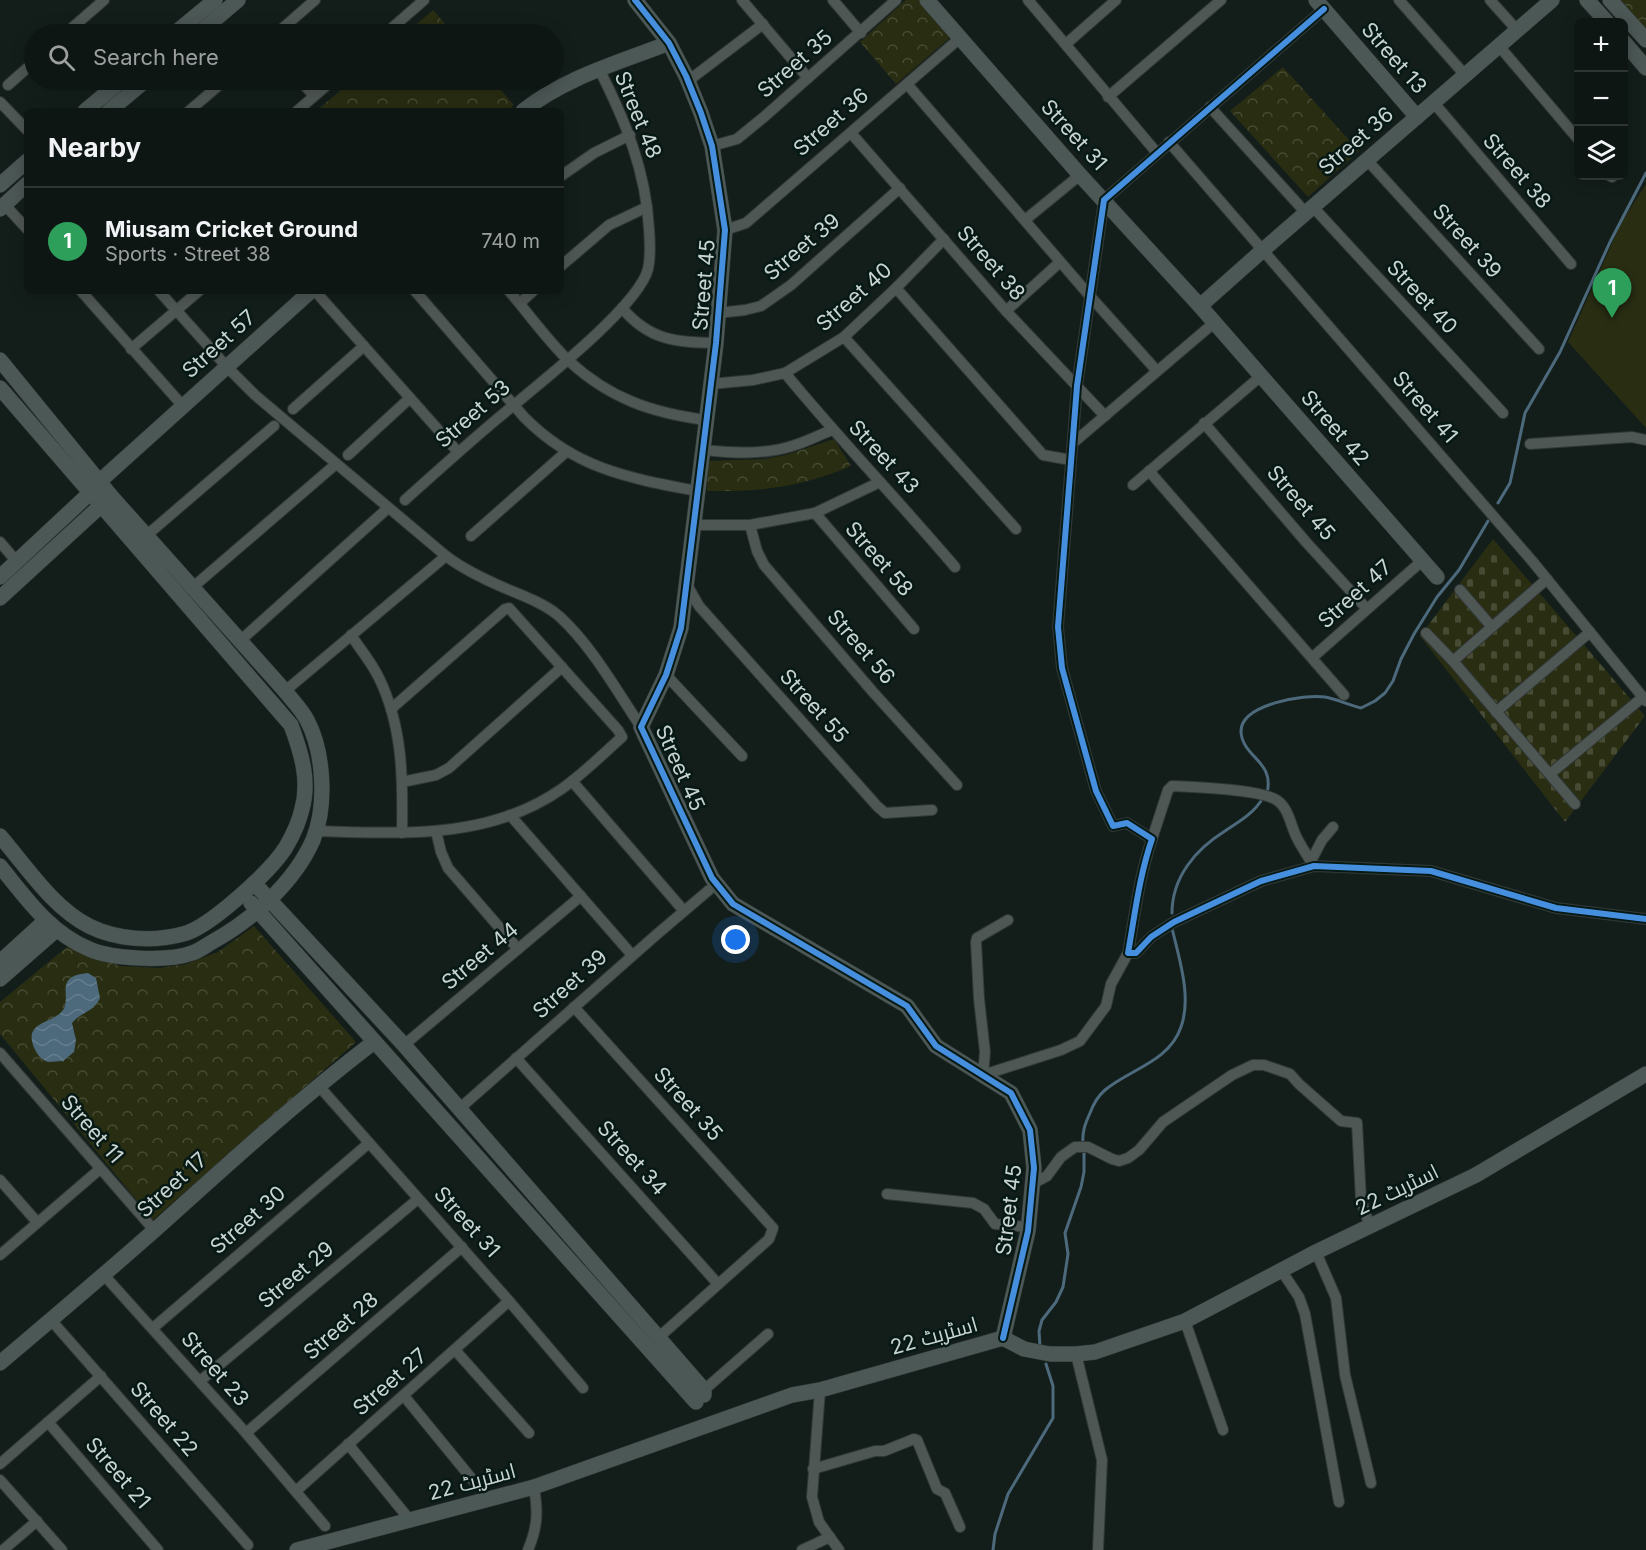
<!DOCTYPE html>
<html lang="en">
<head>
<meta charset="utf-8">
<style>
	body { margin:0; font-family:Inter,Cairo,sans-serif; background:#1c2322; color:#f1f3f6 }
	.controls { position:absolute; right:18px; top:18px; display:grid; overflow:hidden; border-radius:9px; box-shadow:0 3px 15px #0003 }
	.controls button { width:54px; height:54px; display:grid; place-items:center; padding:0; border:0; border-bottom:2px solid #2e3534; background:#0e1614; color:#f1f3f6; font:30px sans-serif }
	.you { position:absolute; left:736px; top:940px; width:21px; height:21px; margin:-15px; border:4px solid #fff; border-radius:50%; background:#1a73e8; box-shadow:0 0 0 9px #1a73e833 }
	.badge { display:grid; place-items:center; width:39px; height:39px; border-radius:50%; background:#db2777; color:#fff; font-size:20px; font-weight:700 }
	.pin { position:absolute; translate:-50% -50px; filter:drop-shadow(0 2px 3px #0008) }
	.pin::after { content:''; position:absolute; top:32px; width:21px; height:18px; background:inherit; clip-path:polygon(0 0,100% 0,50% 100%) }
	.list { margin:0; padding:0; list-style:none }
	h2 { display:flex; justify-content:space-between; align-items:center; height:78px; margin:0; padding:0 24px; font-size:26px }
	h2 small { font-size:20px; font-weight:400; color:#9b9fa0 }
	.list li { display:grid; grid-template-columns:39px 1fr auto; gap:18px; align-items:center; box-sizing:border-box; height:108px; padding:0 24px; border-top:2px solid #2e3534 }
	.list b { display:block; font-size:22px; white-space:nowrap }
	.list p { margin:0; font-size:20px; white-space:nowrap; color:#9b9fa0 }
	.list em { font-size:20px; font-style:normal; color:#9b9fa0 }
	.icon { flex:none; width:33px; height:33px; fill:none; stroke:currentColor; stroke-width:2; stroke-linecap:round; stroke-linejoin:round }
	.map { position:relative; flex:none; width:1646px; height:1550px; overflow:hidden }
	.search { position:absolute; background:#0e1614; box-shadow:0 3px 15px #0003; left:24px; top:24px; width:540px; height:66px; display:flex; align-items:center; gap:15px; box-sizing:border-box; padding:0 21px; border-radius:33px; color:#9b9fa0; font-size:22px }
	.panel { position:absolute; background:#0e1614; box-shadow:0 3px 15px #0003; left:24px; top:108px; width:540px; height:186px; border-radius:9px }
	.map>svg:first-child { display:block }
</style>
</head>
<body>
<div class="map">
<svg width="1646" height="1550" viewBox="0 0 1646 1550">
	<defs>
		<pattern id="cemetery-stones" width="16" height="16" patternUnits="userSpaceOnUse" patternTransform="scale(1.5)"><rect width="16" height="16" fill="#292d12"/><path d="M2 7V4a2 2 0 0 1 4 0v3zM10 15v-3a2 2 0 0 1 4 0v3z" fill="#474b33"/></pattern>
		<pattern id="park-crowns" width="20" height="18" patternUnits="userSpaceOnUse" patternTransform="scale(1.5)"><rect width="20" height="18" fill="#292d12"/><path d="M2 6a3 3 0 1 1 6 0M12 15a3 3 0 1 1 6 0" fill="none" stroke="#474b33"/></pattern>
		<pattern id="water-waves" width="16" height="10" patternUnits="userSpaceOnUse" patternTransform="scale(1.5)"><rect width="16" height="10" fill="#4d697c"/><path d="M0 5q4-4 8 0t8 0" fill="none" stroke="#657e8e"/></pattern>
	</defs>
	<rect width="100%" height="100%" fill="#131e1b"/>
	<polygon fill="#292d12" points="1646,184 1646,428 1568,342 1621,223"/>
	<polygon fill="url(#cemetery-stones)" points="1493,539 1645,716 1565,822 1420,636"/>
	<g fill="url(#park-crowns)">
		<polygon points="906,0 919,0 952,36 896,84 860,42"/>
		<polygon points="1618,0 1646,0 1646,32"/>
		<polygon points="433,10 454,34 404,34 405,34"/>
		<polygon points="1283,67 1359,151 1308,197 1230,111"/>
		<polygon points="353,80 492,80 514,105 507,111 316,111"/>
		<path d="M 834,439 L 851,466 C 802,487 760,492 707,491 L 708,461 L 764,459 L 786,455 Z"/>
		<polygon points="254,926 356,1042 153,1220 0,1034 0,1002 68,946 120,966 159,968 186,964 218,952"/>
	</g>
	<path fill="url(#water-waves)" d="M 88,973 L 96,978 L 100,998 C 94,1012 81,1012 72,1023 L 76,1040 L 74,1052 L 63,1061 L 48,1062 C 40,1059 36,1053 33,1045 C 25,1021 53,1024 63,1010 C 72,996 53,976 88,973 Z"/>
	<g fill="none" stroke-linecap="round" stroke-linejoin="round">
		<g stroke="#4d697c" stroke-width="3">
			<polyline points="1498,503 1510,483 1525,413 1560,352 1610,242 1646,173"/>
			<path d="M 1267,793 C 1275,761 1243,758 1241,732 C 1240,704 1305,694 1325,697 C 1337,699 1348,705 1361,708 L 1375,701 L 1385,693 L 1393,681 L 1401,659 L 1414,634 L 1437,597 L 1459,570 L 1488,521"/>
			<path d="M 1172,913 C 1172,877 1196,849 1225,831 C 1240,821 1253,814 1263,798"/>
			<path d="M 1083,1144 C 1082,1132 1085,1124 1090,1113 C 1093,1105 1098,1096 1105,1090 C 1130,1069 1169,1062 1181,1027 C 1192,996 1179,959 1172,928"/>
			<polyline points="1040,1347 1039,1331 1042,1320 1056,1302 1063,1287 1068,1254 1065,1233 1081,1187 1084,1172 1084,1150"/>
			<polyline points="993,1550 995,1534 1008,1494 1053,1418 1053,1386 1046,1364"/>
		</g>
		<defs>
			<g id="street">
				<polyline points="742,0 808,78"/>
				<polyline points="833,0 861,33"/>
				<polyline points="1028,0 1157,153"/>
				<polyline points="1399,0 1465,75"/>
				<polyline points="1490,0 1517,30"/>
				<path d="M 1324,9 L 1104,200 L 1077,386 L 1058,627 L 1062,668 L 1096,791 L 1113,826 L 1127,823 L 1152,839 C 1139,877 1135,914 1128,953 L 1136,953 L 1151,937 L 1174,922 L 1261,881 L 1314,866 L 1431,871 L 1556,908 L 1646,919"/>
				<polyline points="65,34 104,0"/>
				<polyline points="276,34 315,0"/>
				<polyline points="385,34 424,0"/>
				<polyline points="1066,44 1116,0"/>
				<polyline points="1499,46 1578,139"/>
				<polyline points="300,80 314,96"/>
				<polyline points="688,81 763,24"/>
				<polyline points="907,84 1089,295 1157,371"/>
				<polyline points="8,85 34,62"/>
				<polyline points="1108,97 1221,0"/>
				<polyline points="0,102 27,130"/>
				<polyline points="1434,103 1571,264"/>
				<polyline points="1210,107 1306,213"/>
				<polyline points="189,111 225,80"/>
				<polyline points="297,111 333,80"/>
				<polyline points="851,133 1006,311 1105,416"/>
				<polyline points="1169,142 1533,562 1646,701"/>
				<polyline points="712,146 737,139 764,117 896,0"/>
				<polyline points="1367,160 1539,349"/>
				<polyline points="561,176 594,153 630,135"/>
				<polyline points="1610,176 1612,177"/>
				<polyline points="5,205 27,229"/>
				<polyline points="1313,207 1503,413"/>
				<polyline points="1025,220 1080,175"/>
				<polyline points="725,230 746,223 960,38"/>
				<polyline points="561,266 609,225 647,207"/>
				<polyline points="896,288 1043,455 1071,460"/>
				<polyline points="81,291 182,405"/>
				<path d="M 159,291 L 227,367 L 255,395 L 446,556 C 464,570 486,580 507,589 C 524,596 545,604 559,616 C 592,646 617,691 641,727"/>
				<polyline points="315,291 458,452"/>
				<path d="M 415,291 L 524,417 C 575,469 629,478 697,491"/>
				<path d="M 509,291 C 529,314 547,340 569,361 C 610,399 653,413 706,420"/>
				<polyline points="520,303 533,291"/>
				<path d="M 622,308 C 650,341 676,342 716,343"/>
				<polyline points="1006,311 1060,262"/>
				<polyline points="718,313 745,310 761,306 791,285 900,188"/>
				<polyline points="844,337 1016,529"/>
				<polyline points="131,349 199,291"/>
				<path d="M 785,373 C 840,440 899,501 955,567"/>
				<polyline points="711,384 753,380 785,373 844,337 896,288 944,239"/>
				<polyline points="293,409 364,346"/>
				<polyline points="1204,423 1306,542 1367,609"/>
				<polyline points="1073,443 1215,322"/>
				<polyline points="1530,444 1632,437 1646,440"/>
				<path d="M 703,450 C 732,453 764,455 792,446 C 806,442 819,435 832,430"/>
				<polyline points="348,455 410,398"/>
				<polyline points="1149,471 1344,695"/>
				<polyline points="1133,485 1261,376"/>
				<path d="M 405,500 C 435,473 466,445 497,419 C 531,390 638,308 648,269 C 651,256 650,242 649,229 C 646,171 625,120 599,69"/>
				<polyline points="815,513 914,629"/>
				<polyline points="693,525 750,525 815,513 880,482"/>
				<polyline points="750,525 757,551 764,565 873,692 957,785"/>
				<polyline points="147,535 274,426"/>
				<polyline points="471,536 566,452"/>
				<polyline points="0,542 17,562"/>
				<polyline points="687,585 699,606 877,806 885,813 932,810"/>
				<polyline points="193,587 336,464"/>
				<polyline points="1460,590 1492,627"/>
				<polyline points="1426,633 1453,661 1575,804"/>
				<path d="M 351,635 C 360,649 372,663 379,678 C 403,727 403,780 402,833"/>
				<polyline points="241,640 388,508"/>
				<polyline points="1313,657 1423,560"/>
				<polyline points="1453,661 1547,579"/>
				<polyline points="666,675 742,756"/>
				<polyline points="285,691 446,556"/>
				<polyline points="1496,712 1590,632"/>
				<polyline points="1550,774 1643,697"/>
				<polyline points="572,781 684,911"/>
				<polyline points="402,782 436,775 449,768 562,667"/>
				<polyline points="510,815 632,955"/>
				<path d="M 315,831 C 401,833 488,841 563,788 C 584,773 603,754 622,737 L 618,730 L 509,608 L 505,609 L 391,709"/>
				<polyline points="436,831 441,852 448,868 518,949"/>
				<path d="M 1152,839 L 1168,790 L 1172,786 C 1193,787 1263,789 1278,801 C 1289,809 1291,827 1297,838 C 1302,848 1308,857 1314,866"/>
				<polyline points="1311,861 1322,840 1333,827"/>
				<polyline points="1008,920 977,938 976,942 979,999 985,1052 983,1075 1061,1050 1080,1041 1106,1006 1111,984 1128,953"/>
				<polyline points="574,1007 773,1228 769,1239 658,1338"/>
				<polyline points="404,1045 581,896"/>
				<polyline points="0,1053 154,1230"/>
				<polyline points="516,1058 718,1284"/>
				<polyline points="318,1085 509,1301 583,1388"/>
				<polyline points="459,1109 656,935 709,890"/>
				<polyline points="0,1180 37,1222"/>
				<polyline points="1032,1184 1047,1176 1061,1157 1075,1147 1088,1147 1112,1159 1119,1161 1128,1158 1139,1150 1163,1122 1232,1075 1253,1065 1264,1065 1290,1074 1299,1084 1341,1121 1357,1123 1361,1200 1370,1227"/>
				<polyline points="887,1194 973,1203 984,1209 995,1224 1028,1227"/>
				<polyline points="1316,1252 1336,1298 1345,1375 1371,1483"/>
				<polyline points="0,1255 100,1169"/>
				<polyline points="1281,1270 1299,1297 1305,1314 1339,1502"/>
				<polyline points="103,1274 246,1433 325,1526"/>
				<polyline points="51,1320 248,1545"/>
				<polyline points="1185,1321 1223,1430"/>
				<polyline points="153,1328 369,1143"/>
				<polyline points="455,1350 529,1433"/>
				<polyline points="1076,1354 1102,1460 1098,1550"/>
				<polyline points="200,1381 418,1199"/>
				<polyline points="704,1390 768,1334"/>
				<polyline points="820,1390 812,1497 819,1522 839,1550"/>
				<polyline points="404,1396 476,1484"/>
				<polyline points="48,1422 158,1550"/>
				<polyline points="246,1433 462,1247"/>
				<polyline points="348,1444 405,1514"/>
				<polyline points="0,1464 101,1376"/>
				<polyline points="813,1469 875,1451 884,1451 914,1439 917,1440 937,1489 945,1493 960,1527"/>
				<polyline points="0,1480 62,1550"/>
				<polyline points="296,1491 509,1301"/>
				<polyline points="3,1550 37,1521"/>
				<path d="M 528,1550 C 538,1526 538,1512 534,1487"/>
				<polyline points="802,1550 830,1537"/>
			</g>
			<g id="secondary">
				<polyline points="635,0 669,43 686,76 701,113 712,146 725,230 716,343 681,628 666,675 641,727 712,878 733,904 907,1006 936,1046 1011,1093 1030,1130 1034,1168 1028,1231 1003,1338"/>
				<polyline points="927,0 1080,175 1200,306 1263,250 1552,0"/>
				<polyline points="1316,0 1417,117"/>
				<polyline points="1587,0 1607,22"/>
				<polyline points="1610,0 1646,40"/>
				<polyline points="174,34 215,0"/>
				<polyline points="198,34 238,0"/>
				<polyline points="1624,42 1646,68"/>
				<polyline points="85,111 122,80"/>
				<polyline points="109,111 146,80"/>
				<path d="M 523,111 C 566,77 618,63 669,43"/>
				<polyline points="0,185 27,161"/>
				<polyline points="0,209 27,184"/>
				<polyline points="1200,306 1437,577"/>
				<path d="M 0,360 L 111,496 L 285,691 C 292,700 302,710 307,720 C 324,752 327,806 313,840 C 294,883 252,920 212,942 C 205,946 199,951 192,953 C 168,962 112,959 89,949 C 49,932 26,898 0,866"/>
				<path d="M 0,388 L 291,725 C 301,752 310,780 302,809 C 299,822 293,835 286,847 C 271,871 209,928 183,934 C 153,942 117,940 89,926 C 53,908 26,866 0,836"/>
				<polyline points="0,577 90,493 100,481 311,291"/>
				<polyline points="0,598 107,500"/>
				<polyline points="254,883 404,1045 704,1390 704,1395"/>
				<polyline points="251,903 696,1402"/>
				<polyline points="0,962 45,921"/>
				<polyline points="0,979 56,930"/>
				<path d="M 0,1363 C 52,1319 105,1274 156,1229 C 227,1165 298,1100 374,1042"/>
				<polyline points="297,1550 534,1487 792,1395 820,1390 1003,1338 1024,1349 1050,1354 1076,1354 1095,1352 1185,1321 1316,1252 1476,1175 1646,1074"/>
			</g>
		</defs>
		<use href="#street" stroke="#313836" stroke-width="12"/>
		<use href="#secondary" stroke="#313836" stroke-width="16"/>
		<use href="#street" stroke="#4f5755" stroke-width="10"/>
		<use href="#secondary" stroke="#4c5856" stroke-width="15"/>
		<defs>
			<g id="cycleway">
				<polyline points="635,0 669,43 686,76 701,113 712,146 725,230 716,343 681,628 666,675 641,727 712,878 733,904 907,1006 936,1046 1011,1093 1030,1130 1034,1168 1028,1231 1003,1338"/>
				<path d="M 1324,9 L 1104,200 L 1077,386 L 1058,627 L 1062,668 L 1096,791 L 1113,826 L 1127,823 L 1152,839 C 1139,877 1135,914 1128,953 L 1136,953 L 1151,937 L 1174,922 L 1261,881 L 1314,866 L 1431,871 L 1556,908 L 1646,919"/>
			</g>
		</defs>
		<use href="#cycleway" stroke="#061915" stroke-width="10"/>
		<use href="#cycleway" stroke="#468fdf" stroke-width="6"/>
	</g>
	<g text-anchor="middle" stroke-width="5" stroke-linejoin="round" paint-order="stroke">
		<g font-size="21" fill="#c9d4d1" stroke="#061915">
			<text transform="translate(1394 58) rotate(49)" y="7">Street 13</text>
			<text transform="translate(795 64) rotate(-41)" y="7">Street 35</text>
			<text transform="translate(638 115) rotate(68)" y="7">Street 48</text>
			<text transform="translate(831 122) rotate(-41)" y="7">Street 36</text>
			<text transform="translate(1074 135) rotate(48)" y="7">Street 31</text>
			<text transform="translate(1356 141) rotate(-41)" y="7">Street 36</text>
			<text transform="translate(1517 171) rotate(49)" y="7">Street 38</text>
			<text transform="translate(1467 241) rotate(48)" y="7">Street 39</text>
			<text transform="translate(802 247) rotate(-40)" y="7">Street 39</text>
			<text transform="translate(991 263) rotate(49)" y="7">Street 38</text>
			<text transform="translate(704 285) rotate(-85)" y="7">Street 45</text>
			<text transform="translate(854 297) rotate(-41)" y="7">Street 40</text>
			<text transform="translate(1422 297) rotate(47)" y="7">Street 40</text>
			<text transform="translate(219 344) rotate(-42)" y="7">Street 57</text>
			<text transform="translate(1425 407) rotate(49)" y="7">Street 41</text>
			<text transform="translate(473 414) rotate(-41)" y="7">Street 53</text>
			<text transform="translate(1335 428) rotate(49)" y="7">Street 42</text>
			<text transform="translate(884 457) rotate(47)" y="7">Street 43</text>
			<text transform="translate(1301 503) rotate(49)" y="7">Street 45</text>
			<text transform="translate(879 559) rotate(49)" y="7">Street 58</text>
			<text transform="translate(1355 594) rotate(-42)" y="7">Street 47</text>
			<text transform="translate(861 647) rotate(49)" y="7">Street 56</text>
			<text transform="translate(814 706) rotate(48)" y="7">Street 55</text>
			<text transform="translate(680 768) rotate(66)" y="7">Street 45</text>
			<text transform="translate(480 956) rotate(-40)" y="7">Street 44</text>
			<text transform="translate(570 984) rotate(-42)" y="7">Street 39</text>
			<text transform="translate(688 1104) rotate(48)" y="7">Street 35</text>
			<text transform="translate(92 1129) rotate(49)" y="7">Street 11</text>
			<text transform="translate(632 1158) rotate(48)" y="7">Street 34</text>
			<text transform="translate(172 1185) rotate(-42)" y="7">Street 17</text>
			<text transform="translate(1397 1190) rotate(-26)" y="7">اسٹریٹ 22</text>
			<text transform="translate(1009 1210) rotate(-83)" y="7">Street 45</text>
			<text transform="translate(248 1220) rotate(-41)" y="7">Street 30</text>
			<text transform="translate(467 1222) rotate(48)" y="7">Street 31</text>
			<text transform="translate(296 1275) rotate(-40)" y="7">Street 29</text>
			<text transform="translate(341 1326) rotate(-41)" y="7">Street 28</text>
			<text transform="translate(934 1336) rotate(-16)" y="7">اسٹریٹ 22</text>
			<text transform="translate(215 1369) rotate(49)" y="7">Street 23</text>
			<text transform="translate(390 1382) rotate(-41)" y="7">Street 27</text>
			<text transform="translate(164 1419) rotate(49)" y="7">Street 22</text>
			<text transform="translate(118 1473) rotate(49)" y="7">Street 21</text>
			<text transform="translate(472 1482) rotate(-15)" y="7">اسٹریٹ 22</text>
		</g>
	</g>
</svg>
<div class="controls">
<button>+</button>
<button>−</button>
<button><svg class="icon" aria-label="layers" viewBox="0 0 24 24"><path d="M12 4l9 5-9 5-9-5zM3 14l9 5 9-5"/></svg></button>
</div>
<div class="you"></div>
<div class="pin badge" style="left:1612px;top:318px;background:#2e9e5b">1</div>
<div class="search"><svg class="icon" aria-label="search" viewBox="0 0 24 24"><circle cx="10" cy="10" r="6"/><path d="M15 15l6 6"/></svg>Search here</div>
<section class="panel">
<h2>Nearby<small></small></h2>
<ul class="list">
<li><span class="badge" style="background:#2e9e5b">1</span><div><b>Miusam Cricket Ground</b><p>Sports · Street 38</p></div><em>740 m</em></li>
</ul>
</section>
</div>
</body>
</html>
